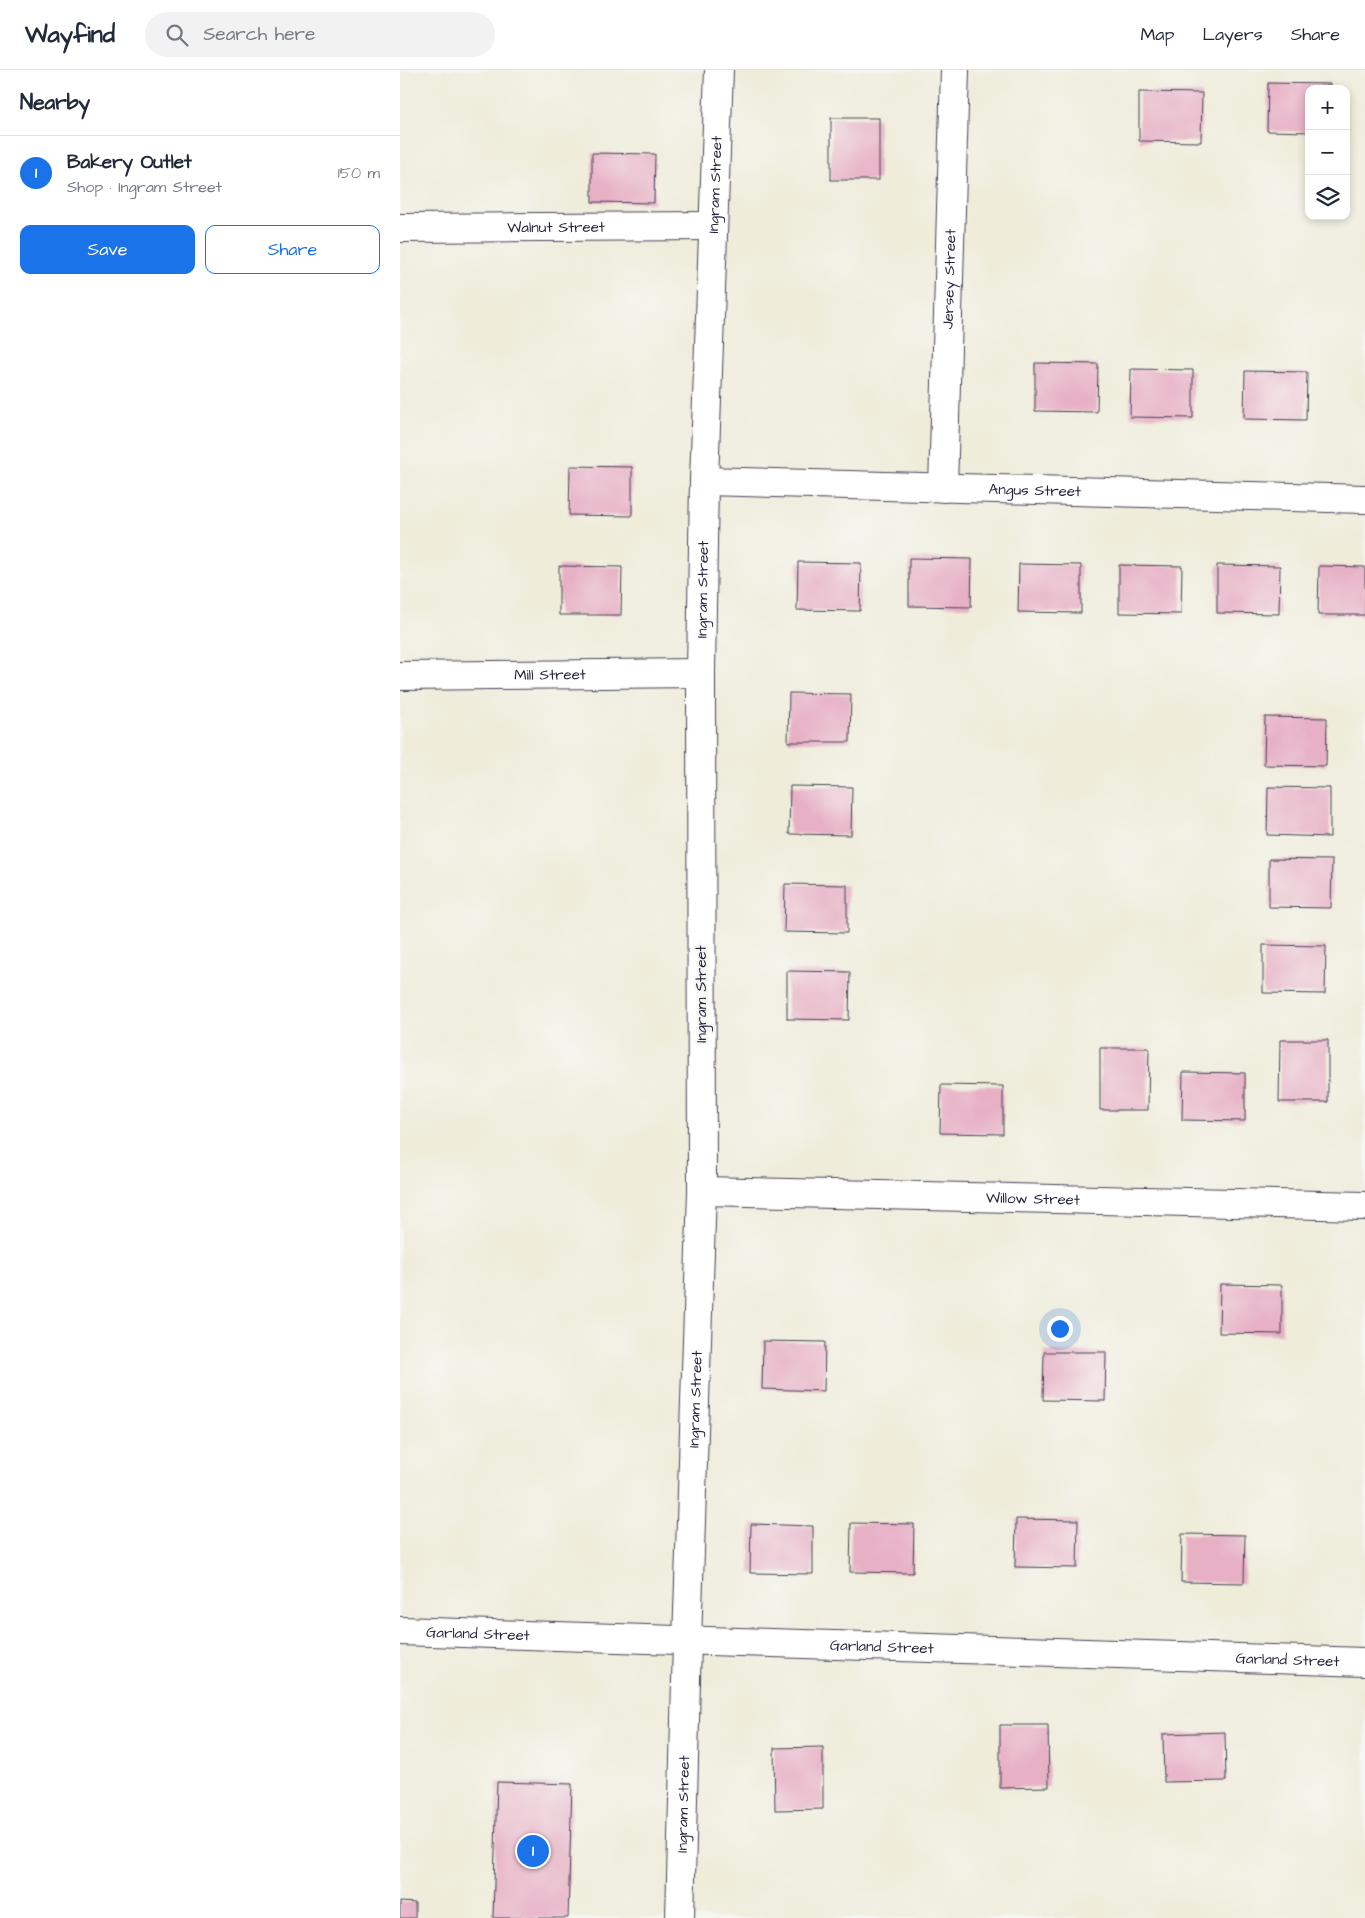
<!DOCTYPE html>
<html lang="en">
<head>
<meta charset="utf-8">
<style>
	body { margin:0; font-family:"Architects Daughter",sans-serif; background:#f2f2f3; color:#1f2937 }
	.controls { position:absolute; right:15px; top:15px; display:grid; overflow:hidden; border-radius:10px; box-shadow:0 2px 8px #0003 }
	.controls button { width:45px; height:45px; display:grid; place-items:center; padding:0; border:0; border-bottom:1px solid #e0e1e3; background:#fff; color:#1f2937; font:25px sans-serif }
	.you { position:absolute; left:659px; top:1258px; width:18px; height:18px; margin:-12px; border:4px solid #fff; border-radius:50%; background:#1a73e8; box-shadow:0 0 0 8px #1a73e833 }
	.badge { display:grid; place-items:center; width:32px; height:32px; border-radius:50%; background:#1a73e8; color:#fff; font-size:16px; font-weight:700 }
	.pin { position:absolute; translate:-50% -50%; border:2px solid #fff; box-shadow:0 1px 5px #0006 }
	.list { margin:0; padding:0; list-style:none }
	h2 { display:flex; justify-content:space-between; align-items:center; height:65px; margin:0; padding:0 20px; font-size:21px }
	h2 small { font-size:16px; font-weight:400; color:#747a83 }
	.list li { display:grid; grid-template-columns:32px 1fr auto; gap:15px; align-items:center; box-sizing:border-box; height:75px; padding:0 20px; border-top:1px solid #e0e1e3 }
	.list b { display:block; font-size:19px; white-space:nowrap }
	.list p { margin:0; font-size:16px; white-space:nowrap; color:#747a83 }
	.list em { font-size:16px; font-style:normal; color:#747a83 }
	.actions { display:flex; gap:10px; padding:15px 20px }
	.actions a { flex:1; padding:11px 0; border:1px solid #1a73e8; border-radius:10px; text-align:center; font-size:18px; color:#1a73e8 }
	.actions .main { background:#1a73e8; color:#fff }
	.icon { flex:none; width:28px; height:28px; fill:none; stroke:currentColor; stroke-width:2; stroke-linecap:round; stroke-linejoin:round }
	.map { position:relative; flex:none; width:965px; height:1848px; overflow:hidden }
	header { display:flex; align-items:center; gap:30px; box-sizing:border-box; height:70px; padding:0 25px; background:#fff; border-bottom:1px solid #e0e1e3 }
	header strong { font-size:24px }
	nav { display:flex; gap:28px; margin-inline-start:auto; font-size:18px }
	.search { width:350px; height:45px; background:#f2f2f3; display:flex; align-items:center; gap:12px; box-sizing:border-box; padding:0 18px; border-radius:28px; color:#747a83; font-size:19px }
	main { display:flex }
	aside { flex:1; background:#fff }
	.map>svg:first-child { display:block }
</style>
</head>
<body>
<header>
<strong>Wayfind</strong>
<div class="search"><svg class="icon" aria-label="search" viewBox="0 0 24 24"><circle cx="10" cy="10" r="6"/><path d="M15 15l6 6"/></svg>Search here</div>
<nav><a>Map</a><a>Layers</a><a>Share</a></nav>
</header>
<main>
<aside>
<h2>Nearby<small></small></h2>
<ul class="list">
<li><span class="badge">1</span><div><b>Bakery Outlet</b><p>Shop · Ingram Street</p></div><em>150 m</em></li>
</ul>
<div class="actions"><a class="main">Save</a><a>Share</a></div>
</aside>
<div class="map">
<svg width="965" height="1848" viewBox="0 0 965 1848">
	<rect width="100%" height="100%" fill="#f6f6f2"/>
	<filter id="ink" filterUnits="userSpaceOnUse"><feTurbulence type="fractalNoise" baseFrequency=".02" numOctaves="2"/><feDisplacementMap in="SourceGraphic" scale="10" xChannelSelector="R" yChannelSelector="G"/><feConvolveMatrix kernelMatrix="1 2 1 2 8 2 1 2 1" color-interpolation-filters="sRGB"/></filter>
	<filter id="wash" filterUnits="userSpaceOnUse"><feTurbulence type="fractalNoise" baseFrequency=".0096" numOctaves="4" result="noise"/><feDisplacementMap in="SourceGraphic" scale="20" xChannelSelector="R" yChannelSelector="G"/><feGaussianBlur stdDeviation="1.12" result="paint"/><feColorMatrix in="noise" values="0 0 0 0 0 0 0 0 0 0 0 0 0 0 0 0 0 1.4 0 .05"/><feComposite in="paint" operator="in"/></filter>
	<g filter="url(#wash)">
		<rect width="100%" height="100%" fill="#efecda"/>
		<g id="blocks">
			<g fill="#e7b0c5">
				<polygon points="868,13 930,14 930,19 909,19 909,62 867,61"/>
				<polygon points="739,22 802,23 801,72 739,71"/>
				<rect x="431" y="48" width="48" height="62"/>
				<polygon points="192,83 255,84 254,133 192,132"/>
				<polygon points="635,293 698,294 697,342 635,341"/>
				<polygon points="731,299 793,300 793,348 730,347"/>
				<polygon points="845,301 907,302 906,350 844,349"/>
				<polygon points="170,396 232,397 232,446 169,445"/>
				<polygon points="509,488 572,489 571,537 509,536"/>
				<polygon points="398,492 461,493 460,541 397,540"/>
				<polygon points="619,494 681,495 681,543 618,542"/>
				<polygon points="719,495 782,496 781,544 719,543"/>
				<polygon points="817,495 880,496 879,544 817,543"/>
				<polygon points="159,496 222,497 221,545 159,545"/>
				<polygon points="919,496 965,497 965,545 918,545"/>
				<polygon points="389,623 451,624 450,672 388,672"/>
				<polygon points="865,647 927,648 926,696 864,695"/>
				<polygon points="390,716 452,717 451,765 389,764"/>
				<polygon points="868,717 930,718 930,767 867,765"/>
				<polygon points="869,789 932,790 931,838 869,837"/>
				<polygon points="385,814 447,815 447,863 384,862"/>
				<polygon points="863,875 926,876 925,924 863,923"/>
				<polygon points="387,901 450,902 449,950 387,949"/>
				<polygon points="880,970 928,970 928,1032 879,1032"/>
				<polygon points="700,978 749,978 748,1040 700,1040"/>
				<polygon points="783,1002 845,1003 845,1051 782,1050"/>
				<polygon points="541,1015 603,1016 603,1064 540,1063"/>
				<polygon points="820,1214 882,1215 882,1264 819,1263"/>
				<polygon points="363,1271 425,1272 424,1321 362,1319"/>
				<polygon points="644,1282 706,1282 705,1331 643,1330"/>
				<polygon points="616,1449 678,1450 677,1498 615,1497"/>
				<polygon points="451,1453 514,1454 513,1503 450,1502"/>
				<polygon points="351,1454 413,1456 413,1504 350,1503"/>
				<polygon points="782,1464 845,1465 844,1513 781,1512"/>
				<polygon points="600,1655 648,1655 649,1717 600,1718"/>
				<polygon points="825,1662 826,1711 764,1712 763,1664"/>
				<polygon points="423,1677 423,1739 375,1740 374,1678"/>
				<polygon points="97,1712 172,1714 168,1848 93,1848"/>
				<polygon points="0,1832 15,1833 15,1848 0,1848"/>
			</g>
		</g>
	</g>
	<g filter="url(#ink)">
		<use href="#blocks" fill-opacity="0" stroke="#414053" stroke-width="1"/>
		<g fill="none" stroke-linecap="round" stroke-linejoin="round">
			<defs>
				<g id="street">
					<path id="s1" d="M 0,158 L 313,156"/>
					<path id="s2" d="M 304,411 L 965,429"/>
					<path id="s3" d="M 543,418 L 555,0"/>
					<path id="s4" d="M 0,606 L 301,603"/>
					<path id="s5" d="M 302,1121 L 965,1136"/>
					<path id="s6" d="M 0,1561 L 965,1592"/>
					<path id="s7" d="M 280,1848 L 287,1571 L 302,1121 L 301,603 L 304,411 L 319,0"/>
				</g>
			</defs>
			<use href="#street" stroke="#414053" stroke-width="30"/>
			<use href="#street" stroke="#fff" stroke-width="28"/>
		</g>
	</g>
	<g text-anchor="middle" stroke-width="5" stroke-linejoin="round" paint-order="stroke">
		<g font-size="15" fill="#22223b" stroke="#f6f6f2">
			<text dy="5" stroke="none"><textPath href="#s7" startOffset="1734">Ingram Street</textPath></text>
			<text dy="5" stroke="none"><textPath href="#s1" startOffset="156">Walnut Street</textPath></text>
			<text dy="5" stroke="none"><textPath href="#s3" startOffset="209">Jersey Street</textPath></text>
			<text dy="5" stroke="none"><textPath href="#s2" startOffset="331">Angus Street</textPath></text>
			<text dy="5" stroke="none"><textPath href="#s7" startOffset="1329">Ingram Street</textPath></text>
			<text dy="5" stroke="none"><textPath href="#s4" startOffset="150">Mill Street</textPath></text>
			<text transform="translate(301 924) rotate(-90)" y="5">Ingram Street</text>
			<text dy="5" stroke="none"><textPath href="#s5" startOffset="331">Willow Street</textPath></text>
			<text dy="5" stroke="none"><textPath href="#s7" startOffset="519">Ingram Street</textPath></text>
			<text dy="5" stroke="none"><textPath href="#s6" startOffset="78">Garland Street</textPath></text>
			<text dy="5" stroke="none"><textPath href="#s6" startOffset="482">Garland Street</textPath></text>
			<text dy="5" stroke="none"><textPath href="#s6" startOffset="888">Garland Street</textPath></text>
			<text dy="5" stroke="none"><textPath href="#s7" startOffset="114">Ingram Street</textPath></text>
		</g>
	</g>
</svg>
<div class="controls">
<button>+</button>
<button>−</button>
<button><svg class="icon" aria-label="layers" viewBox="0 0 24 24"><path d="M12 4l9 5-9 5-9-5zM3 14l9 5 9-5"/></svg></button>
</div>
<div class="you"></div>
<div class="pin badge" style="left:133px;top:1781px">1</div>
</div>
</main>
</body>
</html>
